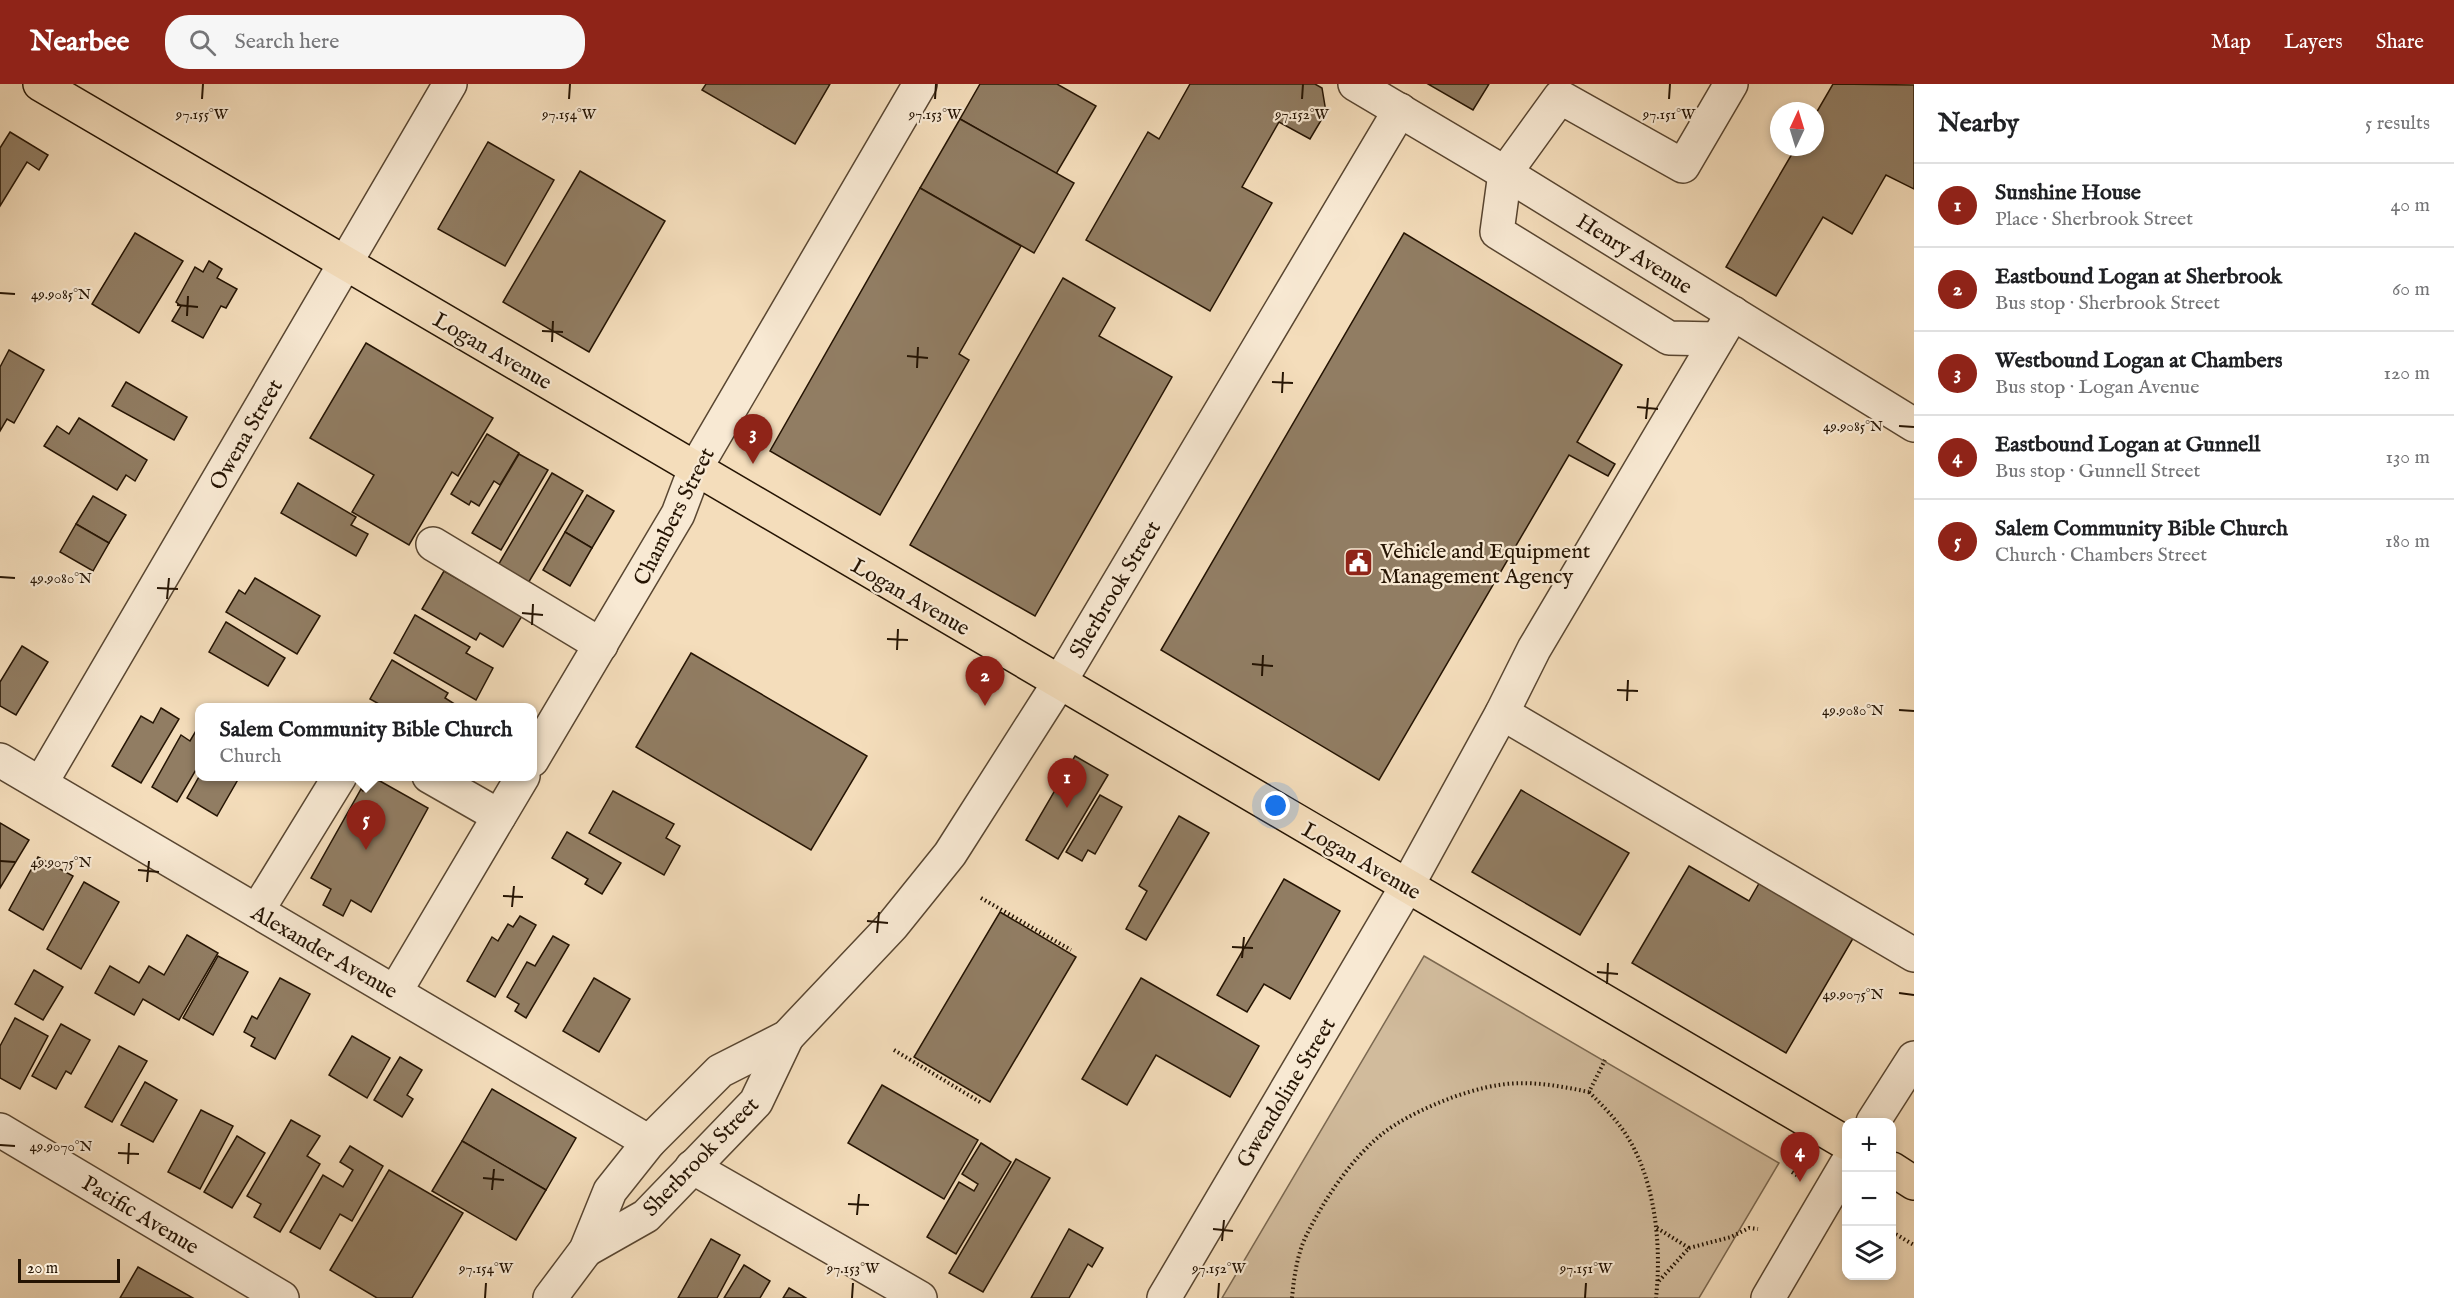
<!DOCTYPE html>
<html lang="en">
<head>
<meta charset="utf-8">
<style>
	body { margin:0; font-family:"IM FELL English",serif; background:#f6f6f6; color:#202124 }
	.controls { position:absolute; right:18px; bottom:18px; display:grid; overflow:hidden; border-radius:12px; box-shadow:0 3px 9px #0003 }
	.controls button { width:54px; height:54px; display:grid; place-items:center; padding:0; border:0; border-bottom:2px solid #e0e0e0; background:#fff; color:#202124; font:30px sans-serif }
	.compass { position:absolute; left:1770px; top:18px; width:54px; height:54px; border-radius:50%; background:#fff; box-shadow:0 3px 9px #0003; rotate:4deg }
	.scale { position:absolute; left:18px; bottom:15px; width:102px; box-sizing:border-box; padding-left:6px; border:3px solid #251403; border-top:0; font-size:16px; line-height:21px; white-space:nowrap; color:#251403; -webkit-text-stroke:4px #f8e9d3; paint-order:stroke }
	.you { position:absolute; left:1276px; top:722px; width:21px; height:21px; margin:-15px; border:4px solid #fff; border-radius:50%; background:#1a73e8; box-shadow:0 0 0 9px #1a73e833 }
	.badge { display:grid; place-items:center; width:39px; height:39px; border-radius:50%; background:#8f2418; color:#fff; font-size:20px; font-weight:700 }
	.pin { position:absolute; translate:-50% -50px; filter:drop-shadow(0 2px 3px #0008) }
	.pin::after { content:''; position:absolute; top:32px; width:21px; height:18px; background:inherit; clip-path:polygon(0 0,100% 0,50% 100%) }
	.popup { position:absolute; left:195px; top:619px; width:342px; height:78px; box-sizing:border-box; display:grid; place-content:center; border-radius:12px; background:#fff; filter:drop-shadow(0 2px 4px #0005); font-size:20px; white-space:nowrap; color:#757577 }
	.popup b { font-size:22px; color:#202124 }
	.popup::after { content:''; position:absolute; left:50%; top:100%; margin-left:-12px; border:12px solid transparent; border-top-color:#fff }
	.list { margin:0; padding:0; list-style:none }
	h2 { display:flex; justify-content:space-between; align-items:center; height:78px; margin:0; padding:0 24px; font-size:26px }
	h2 small { font-size:20px; font-weight:400; color:#757577 }
	.list li { display:grid; grid-template-columns:39px 1fr auto; gap:18px; align-items:center; box-sizing:border-box; height:84px; padding:0 24px; border-top:2px solid #e0e0e0 }
	.list b { display:block; font-size:22px; white-space:nowrap }
	.list p { margin:0; font-size:20px; white-space:nowrap; color:#757577 }
	.list em { font-size:20px; font-style:normal; color:#757577 }
	.icon { flex:none; width:33px; height:33px; fill:none; stroke:currentColor; stroke-width:2; stroke-linecap:round; stroke-linejoin:round }
	.map { position:relative; flex:none; width:1914px; height:1214px; overflow:hidden }
	header { display:flex; align-items:center; gap:36px; box-sizing:border-box; height:84px; padding:0 30px; background:#8f2418; color:#fff }
	header strong { font-size:28px }
	nav { display:flex; gap:33px; margin-inline-start:auto; font-size:21px }
	.search { width:420px; height:54px; background:#f6f6f6; display:flex; align-items:center; gap:15px; box-sizing:border-box; padding:0 21px; border-radius:24px; color:#757577; font-size:22px }
	main { display:flex }
	aside { flex:1; background:#fff }
	.map>svg:first-child { display:block }
</style>
</head>
<body>
<header>
<strong>Nearbee</strong>
<div class="search"><svg class="icon" aria-label="search" viewBox="0 0 24 24"><circle cx="10" cy="10" r="6"/><path d="M15 15l6 6"/></svg>Search here</div>
<nav><a>Map</a><a>Layers</a><a>Share</a></nav>
</header>
<main>
<div class="map">
<svg width="1914" height="1214" viewBox="0 0 1914 1214">
	<rect width="100%" height="100%" fill="#f4ddbb"/>
	<filter id="stains"><feTurbulence type="fractalNoise" baseFrequency=".00333" numOctaves="4"/><feColorMatrix values="0 0 0 0 .2 0 0 0 0 .09 0 0 0 0 .02 0 0 0 .5 -.17"/></filter>
	<radialGradient id="worn" r=".72"><stop offset=".6" stop-color="#630" stop-opacity="0"/><stop offset="1" stop-color="#630" stop-opacity=".3"/></radialGradient>
	<polygon fill="#d1bb9c" stroke="#7b6850" stroke-width="1.5" points="1424,872 1779,1079 1699,1214 1222,1214"/>
	<g fill="#917d63" stroke="#251403" stroke-width="1.5">
		<polygon points="706,0 830,0 795,60 702,6"/>
		<polygon points="980,0 1057,0 1096,22 1056,90 960,35"/>
		<polygon points="1190,0 1315,0 1322,4 1326,28 1310,55 1279,38 1242,103 1272,119 1210,227 1086,156 1148,48 1159,55"/>
		<polygon points="1428,0 1489,0 1473,26"/>
		<polygon points="1833,0 1914,1 1914,105 1886,91 1852,150 1823,133 1776,212 1726,183 1796,63 1815,63 1815,31"/>
		<polygon points="960,35 1074,99 1034,169 920,104"/>
		<polygon points="10,48 48,71 39,86 27,78 0,122 0,64"/>
		<polygon points="488,58 554,96 505,182 438,145"/>
		<polygon points="580,87 665,137 589,268 503,218"/>
		<polygon points="920,104 1021,162 959,270 969,276 880,431 770,367"/>
		<polygon points="135,149 183,177 139,249 92,220"/>
		<polygon points="1404,149 1622,281 1577,358 1615,380 1608,392 1569,371 1379,696 1161,566"/>
		<polygon points="209,177 222,185 217,194 237,205 226,224 221,222 203,254 172,237 181,222 176,218 195,183 203,188"/>
		<polygon points="1063,194 1115,224 1099,252 1172,293 1035,532 910,461"/>
		<polygon points="366,259 493,334 458,392 452,388 409,461 352,428 374,391 310,354"/>
		<polygon points="9,266 44,286 14,339 7,335 0,347 0,283"/>
		<polygon points="126,298 187,333 174,356 112,322"/>
		<polygon points="79,334 147,376 135,397 126,391 117,406 44,362 57,342 69,350"/>
		<polygon points="487,350 519,369 500,401 494,397 479,422 471,417 469,421 451,410"/>
		<polygon points="519,370 548,386 501,466 472,449"/>
		<polygon points="552,389 583,407 527,501 497,483"/>
		<polygon points="298,399 356,433 351,441 368,450 356,472 281,429"/>
		<polygon points="587,411 614,427 592,464 565,448"/>
		<polygon points="93,412 126,431 109,459 76,440"/>
		<polygon points="76,440 109,459 93,487 60,468"/>
		<polygon points="565,448 592,464 570,502 543,486"/>
		<polygon points="444,487 522,532 503,563 480,549 476,556 422,525"/>
		<polygon points="255,494 320,532 297,570 226,528 239,506 245,510"/>
		<polygon points="415,531 470,563 466,569 493,584 476,616 394,569"/>
		<polygon points="226,538 285,574 268,602 209,568"/>
		<polygon points="22,562 48,578 16,631 0,622 0,598"/>
		<polygon points="691,569 867,672 811,766 636,663"/>
		<polygon points="392,576 448,609 445,614 461,624 386,624 370,615"/>
		<polygon points="161,624 179,635 141,699 112,682 141,632 153,639"/>
		<polygon points="200,640 200,679 177,718 152,703 181,651 190,657"/>
		<polygon points="1075,672 1108,691 1058,775 1026,756"/>
		<polygon points="200,691 240,692 217,732 187,714"/>
		<polygon points="371,692 428,724 371,828 351,816 343,832 323,821 331,805 311,794 361,705 363,707"/>
		<polygon points="1521,706 1629,769 1580,851 1472,788"/>
		<polygon points="613,707 674,740 666,754 680,762 664,791 589,749"/>
		<polygon points="1100,711 1122,723 1095,770 1088,766 1082,777 1066,768"/>
		<polygon points="1179,732 1209,749 1146,856 1126,845 1147,807 1139,802"/>
		<polygon points="0,739 29,756 0,804"/>
		<polygon points="567,748 621,779 602,810 585,800 588,795 552,774"/>
		<polygon points="38,773 73,792 43,846 9,826"/>
		<polygon points="1689,782 1749,817 1761,796 1855,851 1786,969 1632,879"/>
		<polygon points="1284,795 1340,827 1290,915 1264,900 1247,928 1217,911"/>
		<polygon points="84,798 119,818 81,885 47,865"/>
		<polygon points="1000,828 1076,873 990,1018 914,973"/>
		<polygon points="520,832 536,841 495,913 467,897 492,853 498,857 508,840 513,843"/>
		<polygon points="187,851 218,869 179,936 143,915 134,931 95,909 110,882 139,899 149,882 164,891"/>
		<polygon points="553,852 569,861 526,934 515,927 519,920 507,913 527,878 535,882"/>
		<polygon points="218,872 248,888 213,951 183,934"/>
		<polygon points="34,886 63,903 43,936 15,920"/>
		<polygon points="280,894 310,910 275,975 251,962 255,954 244,948 252,932 257,935"/>
		<polygon points="594,894 630,915 599,968 563,947"/>
		<polygon points="1141,894 1259,962 1230,1013 1156,971 1127,1021 1082,995"/>
		<polygon points="15,934 48,952 20,1005 0,994 0,962"/>
		<polygon points="61,940 90,956 71,990 66,987 56,1005 32,992"/>
		<polygon points="352,952 390,974 367,1014 329,991"/>
		<polygon points="119,962 147,977 112,1038 85,1023"/>
		<polygon points="400,973 422,986 407,1011 413,1015 402,1033 374,1016"/>
		<polygon points="145,998 177,1016 153,1058 121,1041"/>
		<polygon points="882,1001 978,1056 944,1115 848,1059"/>
		<polygon points="492,1005 576,1054 546,1106 462,1057"/>
		<polygon points="201,1026 233,1042 200,1105 168,1088"/>
		<polygon points="291,1036 320,1052 307,1072 320,1080 280,1148 254,1133 261,1120 247,1112"/>
		<polygon points="237,1052 265,1069 232,1124 204,1108"/>
		<polygon points="462,1057 546,1106 516,1156 432,1107"/>
		<polygon points="981,1059 1011,1078 956,1170 927,1153 959,1098 974,1107 978,1100 962,1090"/>
		<polygon points="350,1062 383,1082 352,1137 340,1130 320,1165 290,1148 323,1091 343,1103 353,1086 340,1078"/>
		<polygon points="1016,1075 1050,1094 983,1208 949,1189"/>
		<polygon points="389,1086 463,1129 412,1214 377,1214 330,1186"/>
		<polygon points="1069,1145 1103,1164 1092,1183 1088,1180 1069,1214 1031,1214"/>
		<polygon points="711,1155 740,1171 717,1214 678,1214"/>
		<polygon points="744,1181 770,1197 760,1214 724,1214"/>
		<polygon points="138,1183 193,1214 120,1214"/>
		<polygon points="789,1204 806,1214 783,1214"/>
	</g>
	<g fill="none" stroke-linecap="round" stroke-linejoin="round">
		<defs>
			<g id="minor">
				<polyline points="1355,0 1505,89 1914,341"/>
				<polyline points="1717,255 1669,254 1497,148 1505,89 1560,13 1683,82 1731,0"/>
				<polyline points="433,460 601,561"/>
				<polyline points="1502,629 1914,871"/>
				<polyline points="0,676 649,1058"/>
				<polyline points="532,676 678,430 695,385 920,0"/>
				<polyline points="429,692 499,732"/>
				<polyline points="41,699 450,0"/>
				<polyline points="257,827 340,692"/>
				<polyline points="395,908 523,692"/>
				<polyline points="1873,1038 1914,974"/>
				<polyline points="0,1046 282,1214"/>
				<polyline points="692,1083 920,1214"/>
				<polyline points="586,1166 646,1132 756,1018 787,953"/>
				<polyline points="550,1214 586,1166 610,1107 649,1058 720,987 787,953 892,842 950,770 1059,599 1400,26"/>
				<polyline points="1164,1214 1407,802 1502,629 1534,565 1733,229"/>
				<polyline points="1768,1214 1846,1081"/>
			</g>
			<g id="major">
				<polyline points="40,0 1846,1059"/>
				<polyline points="1892,1085 1914,1099"/>
			</g>
		</defs>
		<use href="#minor" stroke="#594631" stroke-width="36"/>
		<use href="#major" stroke="#251403" stroke-width="36"/>
		<g stroke="#251403" stroke-width="4" stroke-dasharray="1.5 3" stroke-linecap="butt">
			<polyline points="981,814 1071,866"/>
			<polyline points="894,966 980,1018"/>
			<path d="M 1589,1008 C 1600,1019 1611,1030 1620,1042 C 1655,1088 1662,1159 1656,1214"/>
			<polyline points="1792,1088 1801,1094"/>
			<polyline points="1657,1144 1689,1164 1659,1197"/>
			<polyline points="1892,1148 1914,1161"/>
			<polyline points="1689,1164 1731,1153 1749,1144 1758,1145"/>
			<path d="M 1292,1214 C 1294,1193 1297,1171 1306,1152 C 1324,1116 1350,1076 1382,1050 C 1410,1028 1464,1006 1499,1001 C 1529,996 1560,1002 1589,1008 L 1605,976"/>
		</g>
		<use href="#minor" stroke="#f8e9d3" stroke-width="33"/>
		<use href="#major" stroke="#f4ddbb" stroke-width="33"/>
	</g>
	<path fill="none" stroke="#251403" stroke-width="2" d="M 202,15 L 203,0M 569,15 L 570,0M 935,15 L 936,0M 1302,15 L 1303,0M 1669,15 L 1670,0M 0,209 L 15,210M 177,221 L 198,223M 187,232 L 188,212M 542,247 L 563,248M 552,258 L 553,237M 907,272 L 928,274M 917,284 L 918,263M 1272,298 L 1293,299M 1282,309 L 1283,288M 1637,323 L 1658,325M 1646,335 L 1648,314M 1899,342 L 1914,343M 0,493 L 15,494M 157,504 L 178,505M 167,515 L 169,494M 522,529 L 543,531M 532,541 L 533,520M 887,555 L 908,556M 897,566 L 898,545M 1252,580 L 1273,582M 1262,592 L 1263,571M 1617,606 L 1638,607M 1627,617 L 1628,596M 1899,626 L 1914,627M 0,777 L 15,778M 138,786 L 159,788M 147,798 L 149,777M 503,812 L 523,813M 512,823 L 514,802M 867,837 L 888,839M 877,849 L 879,828M 1232,863 L 1253,864M 1242,874 L 1244,853M 1597,888 L 1618,890M 1607,900 L 1608,879M 1899,909 L 1914,911M 0,1061 L 15,1062M 118,1069 L 139,1070M 128,1080 L 129,1059M 483,1094 L 504,1096M 492,1106 L 494,1085M 848,1120 L 869,1121M 857,1131 L 859,1110M 1213,1145 L 1233,1147M 1222,1157 L 1224,1136M 485,1214 L 486,1199M 852,1214 L 853,1199M 1218,1214 L 1219,1199M 1585,1214 L 1586,1199"/>
	<defs>
		<symbol id="civic-square" viewBox="-11 -11 22 22"><rect x="-9" y="-9" width="18" height="18" rx="4" fill="#8f2418" stroke="#f8e9d3"/><path d="M-.6-6.5H3V-4.5H.6V-3L4-1V1h2V6H-6V1h2V-1L-.6-3ZM-1.2 2.5V6h2.4V2.5Z" fill="#fff"/></symbol>
	</defs>
	<g fill-rule="evenodd">
		<use href="#civic-square" x="1342" y="462" width="33" height="33"/>
	</g>
	<g text-anchor="middle" stroke-width="4.5" stroke-linejoin="round" paint-order="stroke">
		<g font-size="22" fill="#251403" stroke="#f8e9d3">
			<text transform="translate(1635 169) rotate(32)" y="8">Henry Avenue</text>
			<text transform="translate(493 266) rotate(30)" y="8">Logan Avenue</text>
			<text transform="translate(245 350) rotate(-60)" y="8">Owena Street</text>
			<text transform="translate(673 432) rotate(-63)" y="8">Chambers Street</text>
			<text transform="translate(1114 505) rotate(-59)" y="8">Sherbrook Street</text>
			<text transform="translate(911 512) rotate(30)" y="8">Logan Avenue</text>
			<text transform="translate(1362 776) rotate(30)" y="8">Logan Avenue</text>
			<text transform="translate(325 867) rotate(30)" y="8">Alexander Avenue</text>
			<text transform="translate(1285 1008) rotate(-59)" y="8">Gwendoline Street</text>
			<text transform="translate(700 1072) rotate(-46)" y="8">Sherbrook Street</text>
			<text transform="translate(141 1130) rotate(31)" y="8">Pacific Avenue</text>
		</g>
		<g font-size="22" fill="#251403" stroke="#f8e9d3" text-anchor="start">
			<text x="1380" y="474">Vehicle and Equipment<tspan x="1380" dy="25">Management Agency</tspan></text>
		</g>
	</g>
	<g font-size="15" text-anchor="middle" fill="#251403" stroke="#f8e9d3" stroke-width="4.5" stroke-linejoin="round" paint-order="stroke">
		<text x="202" y="35">97.155°W</text>
		<text x="569" y="35">97.154°W</text>
		<text x="935" y="35">97.153°W</text>
		<text x="1302" y="35">97.152°W</text>
		<text x="1669" y="35">97.151°W</text>
		<text x="61" y="215">49.9085°N</text>
		<text x="1853" y="347">49.9085°N</text>
		<text x="61" y="499">49.9080°N</text>
		<text x="1853" y="631">49.9080°N</text>
		<text x="61" y="783">49.9075°N</text>
		<text x="1853" y="915">49.9075°N</text>
		<text x="61" y="1067">49.9070°N</text>
		<text x="486" y="1189">97.154°W</text>
		<text x="853" y="1189">97.153°W</text>
		<text x="1219" y="1189">97.152°W</text>
		<text x="1586" y="1189">97.151°W</text>
	</g>
	<rect width="100%" height="100%" filter="url(#stains)"/>
	<rect width="100%" height="100%" fill="url(#worn)"/>
</svg>
<div class="controls">
<button>+</button>
<button>−</button>
<button><svg class="icon" aria-label="layers" viewBox="0 0 24 24"><path d="M12 4l9 5-9 5-9-5zM3 14l9 5 9-5"/></svg></button>
</div>
<svg class="compass" viewBox="-18 -18 36 36"><path d="M0-13l5 13h-10z" fill="#e53935"/><path d="M0 13l5-13h-10z" fill="#757577"/></svg>
<div class="scale">20 m</div>
<div class="you"></div>
<div class="pin badge" style="left:1067px;top:724px">1</div>
<div class="pin badge" style="left:985px;top:622px">2</div>
<div class="pin badge" style="left:753px;top:380px">3</div>
<div class="pin badge" style="left:1800px;top:1098px">4</div>
<div class="pin badge" style="left:366px;top:766px">5</div>
<div class="popup"><b>Salem Community Bible Church</b>Church</div>
</div>
<aside>
<h2>Nearby<small>5 results</small></h2>
<ul class="list">
<li><span class="badge">1</span><div><b>Sunshine House</b><p>Place · Sherbrook Street</p></div><em>40 m</em></li>
<li><span class="badge">2</span><div><b>Eastbound Logan at Sherbrook</b><p>Bus stop · Sherbrook Street</p></div><em>60 m</em></li>
<li><span class="badge">3</span><div><b>Westbound Logan at Chambers</b><p>Bus stop · Logan Avenue</p></div><em>120 m</em></li>
<li><span class="badge">4</span><div><b>Eastbound Logan at Gunnell</b><p>Bus stop · Gunnell Street</p></div><em>130 m</em></li>
<li><span class="badge">5</span><div><b>Salem Community Bible Church</b><p>Church · Chambers Street</p></div><em>180 m</em></li>
</ul>
</aside>
</main>
</body>
</html>
